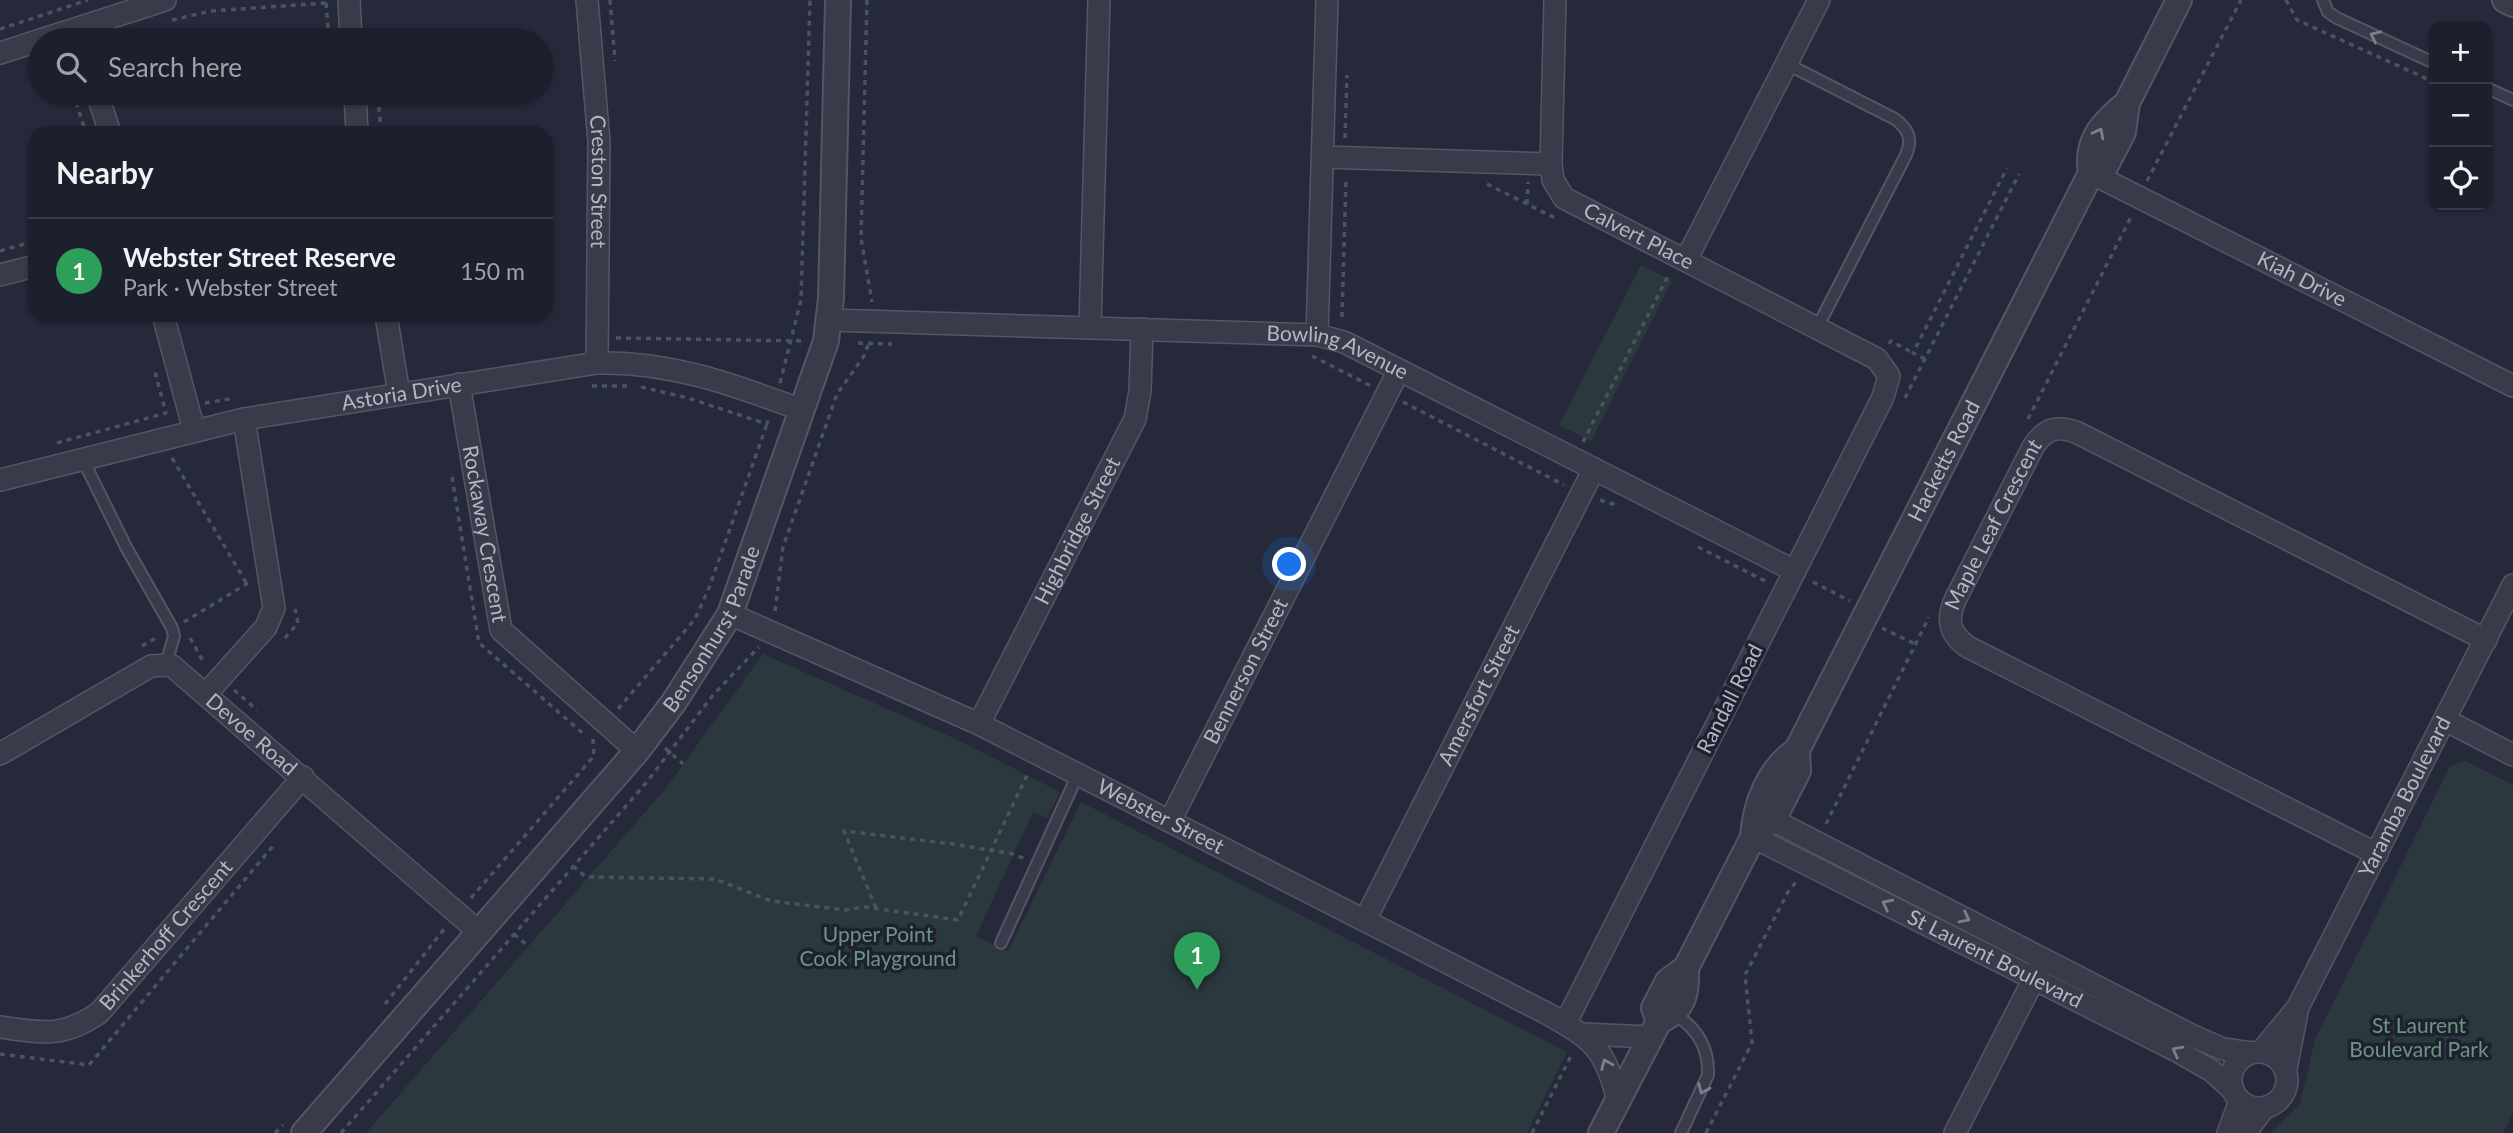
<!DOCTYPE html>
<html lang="en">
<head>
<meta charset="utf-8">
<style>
	body { margin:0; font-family:Lato,sans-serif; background:#252734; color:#f1f3f6 }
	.controls { position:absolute; right:21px; top:21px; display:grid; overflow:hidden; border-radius:14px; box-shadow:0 2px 5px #0004 }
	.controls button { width:63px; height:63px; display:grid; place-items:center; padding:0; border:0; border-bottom:2px solid #3a3d48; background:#1c1f2c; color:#f1f3f6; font:35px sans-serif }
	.you { position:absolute; left:1290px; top:565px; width:24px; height:24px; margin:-18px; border:5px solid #fff; border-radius:50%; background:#1a73e8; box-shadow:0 0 0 10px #1a73e833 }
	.badge { display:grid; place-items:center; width:46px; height:46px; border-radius:50%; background:#929eed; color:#fff; font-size:23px; font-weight:700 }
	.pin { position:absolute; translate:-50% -58px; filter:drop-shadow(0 2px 4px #0008) }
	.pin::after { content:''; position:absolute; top:37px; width:24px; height:21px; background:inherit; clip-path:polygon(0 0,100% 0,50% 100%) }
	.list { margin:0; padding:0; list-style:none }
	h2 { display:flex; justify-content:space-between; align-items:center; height:91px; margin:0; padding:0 28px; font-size:30px }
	h2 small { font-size:23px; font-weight:400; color:#a0a2a9 }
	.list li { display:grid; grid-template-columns:46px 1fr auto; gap:21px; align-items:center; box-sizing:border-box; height:105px; padding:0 28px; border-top:2px solid #3a3d48 }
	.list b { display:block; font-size:26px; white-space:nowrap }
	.list p { margin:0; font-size:23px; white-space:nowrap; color:#a0a2a9 }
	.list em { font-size:23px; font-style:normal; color:#a0a2a9 }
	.icon { flex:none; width:38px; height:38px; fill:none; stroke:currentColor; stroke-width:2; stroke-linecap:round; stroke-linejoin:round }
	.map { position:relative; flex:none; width:2513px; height:1133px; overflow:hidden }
	.search { position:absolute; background:#1c1f2c; box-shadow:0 2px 5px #0004; left:28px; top:28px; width:525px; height:77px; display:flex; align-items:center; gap:18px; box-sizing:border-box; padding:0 24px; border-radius:38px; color:#a0a2a9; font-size:26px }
	.panel { position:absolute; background:#1c1f2c; box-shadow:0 2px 5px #0004; left:28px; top:126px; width:525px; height:196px; border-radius:21px }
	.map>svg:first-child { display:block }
</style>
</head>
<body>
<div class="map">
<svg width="2513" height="1133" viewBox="0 0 2513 1133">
	<rect width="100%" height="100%" fill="#25293a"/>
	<g fill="#2b393f">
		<polygon points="1641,265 1672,281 1591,441 1559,425"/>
		<polygon points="763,654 958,740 1060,792 1047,818 1033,812 976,936 1008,951 1081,802 1567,1052 1527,1133 366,1133 666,788"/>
		<polygon points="2465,761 2513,785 2513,1113 2503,1133 2270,1133 2300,1104 2315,1040 2450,766"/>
	</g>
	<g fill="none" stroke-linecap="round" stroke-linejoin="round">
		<defs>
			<g id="service">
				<polyline points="2323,0 2328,12 2337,18 2434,63"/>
				<path d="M 1787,64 L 1895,119 C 1908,129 1913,138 1906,155 L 1817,328"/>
				<polyline points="2487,88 2513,100"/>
				<polyline points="82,458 126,547 172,628 174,636 166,664"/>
				<polyline points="1001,943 1078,774"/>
				<path d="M 1675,1014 C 1697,1029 1709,1047 1708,1075 L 1681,1133"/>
			</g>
			<g id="minor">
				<polyline points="349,0 351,40"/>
				<path id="s1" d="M 587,0 L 599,142 L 597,363"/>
				<path id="s2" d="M 1555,0 L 1551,164 L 1553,180 L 1564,198 L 1877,359 L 1889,376 L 1883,397 L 1565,1024"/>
				<polyline points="0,53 165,0"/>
				<polyline points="97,93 110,133"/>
				<polyline points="355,93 357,133"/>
				<polyline points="1323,157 1551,164"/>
				<path id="s3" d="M 2091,173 L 2513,386"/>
				<polyline points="1686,260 1819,0"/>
				<polyline points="0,275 35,266"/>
				<polyline points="163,315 194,430"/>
				<polyline points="386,315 399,394"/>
				<path id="s4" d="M 830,320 L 1317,335 L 1344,342 L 1795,571"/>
				<polyline points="1090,327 1099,0"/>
				<polyline points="1317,335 1327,0"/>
				<path id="s5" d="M 459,384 L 501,630 L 637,751"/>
				<path id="s6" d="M 0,480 L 244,419 L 597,363 C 670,361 734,385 802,410"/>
				<path id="s7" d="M 730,614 L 979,724 L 1548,1014 C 1594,1040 1604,1048 1618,1100"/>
				<polyline points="206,694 266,627 274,608 244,419"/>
				<polyline points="2445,720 2513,755"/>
				<path id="s8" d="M 979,724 L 1135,419 L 1140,391 L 1142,329"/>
				<path id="s9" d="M 0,754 L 151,666 L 171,665 L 479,932"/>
				<polyline points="1773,820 2193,1036 2223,1049 2251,1053"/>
				<path id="s10" d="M 1170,821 L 1399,370"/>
				<path id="s11" d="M 1753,837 L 2177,1051 L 2212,1071 L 2233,1090"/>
				<path id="s12" d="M 2377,854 L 1968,647 C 1949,634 1946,619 1956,598 L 2033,447 C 2045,428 2058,425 2078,433 L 2486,640"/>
				<path id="s13" d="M 1365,920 L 1594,469"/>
				<path id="s14" d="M 0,1027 C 42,1033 62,1038 99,1013 L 303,777"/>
				<polyline points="1582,1034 1651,1037"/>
				<circle cx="2259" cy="1080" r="28"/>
				<path id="s15" d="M 2261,1052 L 2298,1007 L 2513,585"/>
				<polyline points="2286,1069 2298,1007"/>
				<polyline points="1955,1133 2040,967"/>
				<polyline points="2228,1133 2240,1101"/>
				<polyline points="2245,1133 2264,1108"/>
			</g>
			<g id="tertiary">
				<polyline points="2505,0 2513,4"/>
				<polyline points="2091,173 2105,167 2123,132 2127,103 2179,0"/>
				<path id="s16" d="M 1753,837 C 1755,804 1769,769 1797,750 L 2091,173 C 2085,140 2104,122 2127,103"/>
				<polyline points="1659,1021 1654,1008 1668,981 1686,968 1753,837 1773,820 1798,771 1797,750"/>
				<path id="s17" d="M 304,1133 L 637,751 L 674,702 L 730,614 L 826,341 L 831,298 L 838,0"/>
				<path d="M 1601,1133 L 1659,1021 C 1684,1010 1687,994 1686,968"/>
			</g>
		</defs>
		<use href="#service" stroke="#545665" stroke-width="14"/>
		<use href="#minor" stroke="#545665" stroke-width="24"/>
		<use href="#tertiary" stroke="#545665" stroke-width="28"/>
		<g stroke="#49555c" stroke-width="3.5" stroke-dasharray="5 5" stroke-linecap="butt">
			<polyline points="610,0 615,61"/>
			<polyline points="867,0 861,238 872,302"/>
			<polyline points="2286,0 2297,20 2434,82"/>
			<polyline points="326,3 328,28"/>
			<polyline points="172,20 211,11 326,3 326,0"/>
			<polyline points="0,29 88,0"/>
			<polyline points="73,93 86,133"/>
			<polyline points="378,97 381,133"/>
			<polyline points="1345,138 1347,75"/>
			<polyline points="2147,181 2241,0"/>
			<polyline points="1487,184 1555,218"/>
			<polyline points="1527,204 1528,182"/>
			<polyline points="0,251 35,241"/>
			<polyline points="1342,317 1346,178"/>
			<polyline points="616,338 805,341"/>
			<polyline points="858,343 892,344"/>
			<polyline points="1889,344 1891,341 1913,353"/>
			<polyline points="1312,356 1371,386"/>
			<polyline points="1925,359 1913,353 2007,168"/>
			<polyline points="780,383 801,300 810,0"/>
			<polyline points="592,386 630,386"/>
			<polyline points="641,387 688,398 767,424 768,420"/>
			<polyline points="1905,398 2019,174"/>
			<polyline points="1403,402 1564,485"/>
			<polyline points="205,403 235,398"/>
			<polyline points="2028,419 2131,217"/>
			<polyline points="1583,442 1668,276"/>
			<polyline points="57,443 166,413 154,368"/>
			<polyline points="172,458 247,584"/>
			<polyline points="452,477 479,643 586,736"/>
			<polyline points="1600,500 1616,505"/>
			<polyline points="1698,547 1769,583"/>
			<polyline points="1813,582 1850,601"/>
			<polyline points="775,611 783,547 837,394 864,356 868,345"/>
			<polyline points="184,622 248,583"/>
			<polyline points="1882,628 1915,644"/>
			<polyline points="190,638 203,661"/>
			<polyline points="285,638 298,623 295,609"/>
			<polyline points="142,646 159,636"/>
			<polyline points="234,690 257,710"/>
			<polyline points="618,709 695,619 709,588 767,424"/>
			<polyline points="665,748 683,764"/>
			<polyline points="1826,824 1929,617"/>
			<polyline points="573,866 586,877 715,879 771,901 845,910 865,907 958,920 1028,773"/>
			<polyline points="471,898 594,756 593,739"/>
			<polyline points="876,908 844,831 953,844 1013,854 1025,859"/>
			<polyline points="514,934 527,945"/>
			<polyline points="385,1004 445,928"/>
			<polyline points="0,1054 89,1065 273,846"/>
			<polyline points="275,1133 283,1125"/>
			<polyline points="341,1133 646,783 713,695 759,647"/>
			<polyline points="1532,1133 1572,1054"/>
			<polyline points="1706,1133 1752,1043 1745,975 1789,890 1798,880"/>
		</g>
		<use href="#service" stroke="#393b4a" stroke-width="10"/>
		<use href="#minor" stroke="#393b4a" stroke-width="21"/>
		<use href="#tertiary" stroke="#393b4a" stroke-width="24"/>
	</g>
	<defs><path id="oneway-chevron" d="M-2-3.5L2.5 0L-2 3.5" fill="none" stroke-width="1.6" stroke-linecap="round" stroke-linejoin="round" transform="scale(1.75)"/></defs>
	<g stroke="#7d7f8e">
		<use href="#oneway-chevron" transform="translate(2375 36) rotate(-155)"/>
		<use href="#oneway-chevron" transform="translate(2099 133) rotate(-63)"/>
		<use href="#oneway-chevron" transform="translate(1887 904) rotate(-153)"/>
		<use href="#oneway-chevron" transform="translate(1965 918) rotate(27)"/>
		<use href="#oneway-chevron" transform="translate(2177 1051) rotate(-152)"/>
		<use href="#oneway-chevron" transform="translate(1606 1064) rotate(-113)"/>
		<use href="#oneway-chevron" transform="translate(1703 1089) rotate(113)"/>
	</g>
	<g text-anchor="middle" stroke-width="7" stroke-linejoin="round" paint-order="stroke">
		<g font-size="21" fill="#b4b6c6" stroke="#1e212f">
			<text dy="7" stroke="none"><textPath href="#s1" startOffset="182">Creston Street</textPath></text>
			<text dy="7" stroke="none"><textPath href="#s2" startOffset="285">Calvert Place</textPath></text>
			<text dy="7" stroke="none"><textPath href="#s3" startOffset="236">Kiah Drive</textPath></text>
			<text dy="7" stroke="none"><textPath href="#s4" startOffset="511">Bowling Avenue</textPath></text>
			<text dy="7" stroke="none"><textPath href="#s6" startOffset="411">Astoria Drive</textPath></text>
			<text dy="7" stroke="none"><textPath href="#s16" startOffset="425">Hacketts Road</textPath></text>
			<text dy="7" stroke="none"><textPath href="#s12" startOffset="597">Maple Leaf Crescent</textPath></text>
			<text dy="7" stroke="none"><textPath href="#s8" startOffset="217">Highbridge Street</textPath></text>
			<text dy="7" stroke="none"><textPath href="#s5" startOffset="152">Rockaway Crescent</textPath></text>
			<text dy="7" stroke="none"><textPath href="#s17" startOffset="651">Bensonhurst Parade</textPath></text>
			<text dy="7" stroke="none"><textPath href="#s10" startOffset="168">Bennerson Street</textPath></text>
			<text dy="7" stroke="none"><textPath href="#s13" startOffset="252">Amersfort Street</textPath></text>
			<text transform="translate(1730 699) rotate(-63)" y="7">Randall Road</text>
			<text dy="7" stroke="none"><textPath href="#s9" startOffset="301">Devoe Road</textPath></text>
			<text dy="7" stroke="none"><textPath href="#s15" startOffset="294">Yaramba Boulevard</textPath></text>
			<text dy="7" stroke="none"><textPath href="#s7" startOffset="476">Webster Street</textPath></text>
			<text dy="7" stroke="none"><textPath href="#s14" startOffset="206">Brinkerhoff Crescent</textPath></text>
			<text dy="7" stroke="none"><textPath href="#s11" startOffset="271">St Laurent Boulevard</textPath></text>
		</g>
		<g font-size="21" fill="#6e9480" stroke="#1e212f">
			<text x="878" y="942">Upper Point<tspan x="878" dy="24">Cook Playground</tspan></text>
			<text x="2419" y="1033">St Laurent<tspan x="2419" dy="24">Boulevard Park</tspan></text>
		</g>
	</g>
</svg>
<div class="controls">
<button>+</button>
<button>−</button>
<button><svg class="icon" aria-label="locate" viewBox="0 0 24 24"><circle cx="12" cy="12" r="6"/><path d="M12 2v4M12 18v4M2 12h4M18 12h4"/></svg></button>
</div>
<div class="you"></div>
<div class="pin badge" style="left:1197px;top:990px;background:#2e9e5b">1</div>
<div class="search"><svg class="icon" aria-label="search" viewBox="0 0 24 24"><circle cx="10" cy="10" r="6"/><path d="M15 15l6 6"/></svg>Search here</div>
<section class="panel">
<h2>Nearby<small></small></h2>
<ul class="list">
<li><span class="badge" style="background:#2e9e5b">1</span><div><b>Webster Street Reserve</b><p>Park · Webster Street</p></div><em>150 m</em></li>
</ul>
</section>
</div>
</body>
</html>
